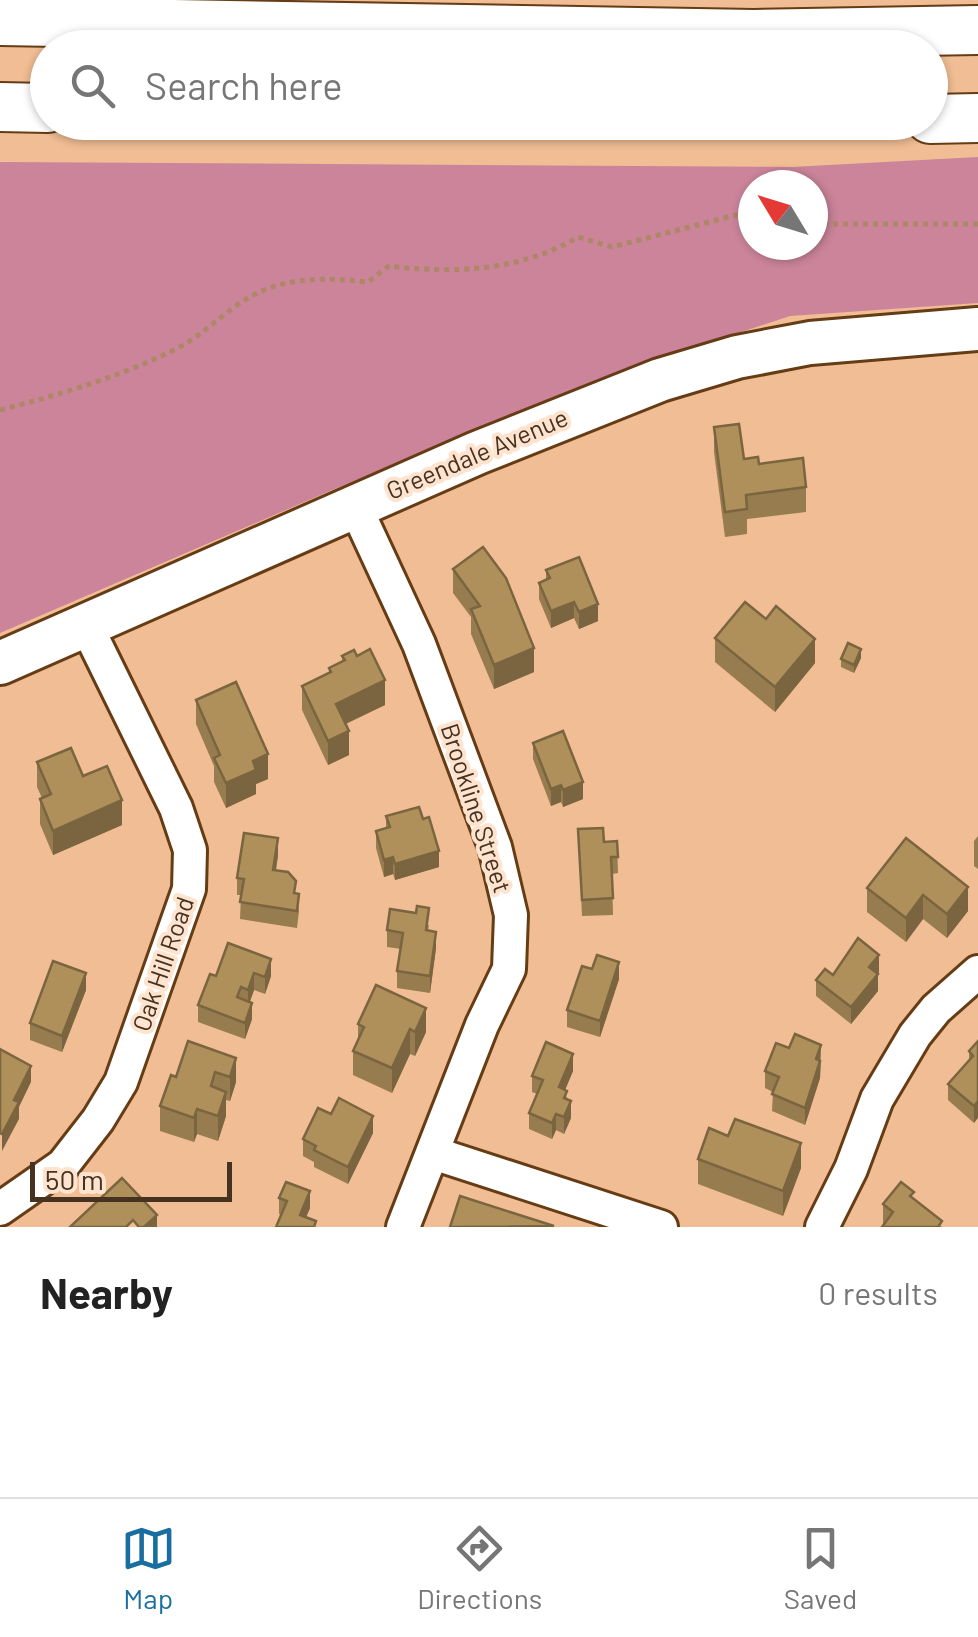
<!DOCTYPE html>
<html lang="en">
<head>
<meta charset="utf-8">
<style>
	body { margin:0; font-family:Barlow,sans-serif; background:#f2f2f2; color:#222 }
	.compass { position:absolute; left:738px; top:170px; width:90px; height:90px; border-radius:50%; background:#fff; box-shadow:0 2px 8px #0004; rotate:308deg }
	.scale { position:absolute; left:30px; bottom:25px; width:202px; box-sizing:border-box; padding-left:10px; border:5px solid #463221; border-top:0; font-size:28px; line-height:35px; white-space:nowrap; color:#463221; -webkit-text-stroke:8px #fee3cf; paint-order:stroke }
	.list { margin:0; padding:0; list-style:none }
	h2 { display:flex; justify-content:space-between; align-items:center; height:130px; margin:0; padding:0 40px; font-size:42px }
	h2 small { font-size:32px; font-weight:400; color:#767676 }
	.icon { flex:none; width:55px; height:55px; fill:none; stroke:currentColor; stroke-width:2; stroke-linecap:round; stroke-linejoin:round }
	.map { position:relative; flex:none; width:978px; height:1227px; overflow:hidden }
	.search { position:absolute; background:#fff; box-shadow:0 2px 8px #0004; left:30px; right:30px; top:30px; height:110px; display:flex; align-items:center; gap:25px; box-sizing:border-box; padding:0 35px; border-radius:55px; color:#767676; font-size:38px }
	.sheet { height:270px; background:#fff }
	nav { display:flex; justify-content:space-around; align-items:center; box-sizing:border-box; height:140px; border-top:2px solid #e0e0e0; background:#fff; font-size:28px; color:#767676 }
	nav a { display:grid; justify-items:center; gap:5px }
	nav .on { color:#196e9f }
	.map>svg:first-child { display:block }
</style>
</head>
<body>
<div class="map">
<svg width="978" height="1227" viewBox="0 0 978 1227">
	<rect width="100%" height="100%" fill="#f0bd94"/>
	<path fill="#cb849a" fill-rule="evenodd" d="M 978,157 L 978,303 L 790,316 L 623,371 L 330,491 L 0,633 L 0,162 L 792,167 ZM 753,185 L 813,185 L 813,245 L 753,245 Z"/>
	<g fill="none" stroke-linecap="round" stroke-linejoin="round">
		<defs>
			<g id="minor">
				<polyline points="355,506 419,644 495,847 511,915 509,969 482,1025 403,1227"/>
				<polyline points="433,1153 661,1227"/>
				<polyline points="0,1209 63,1165 98,1120 121,1082 189,889 190,850 176,808 87,627"/>
				<polyline points="822,1227 851,1169 877,1099 915,1035 936,1009 978,972"/>
			</g>
			<polyline id="major" points="0,663 477,453 660,380 737,357 810,343 978,329"/>
			<g id="highway">
				<polyline points="0,21 754,34 978,30"/>
				<polyline points="0,107 48,108"/>
				<polyline points="930,119 978,118"/>
			</g>
		</defs>
		<use href="#minor" stroke="#663c15" stroke-width="38"/>
		<use href="#major" stroke="#663c15" stroke-width="48"/>
		<use href="#highway" stroke="#663c15" stroke-width="52"/>
		<g stroke="#ae8767" stroke-width="5" stroke-dasharray="5 5" stroke-linecap="butt">
			<polyline points="813,224 978,224"/>
			<path d="M 0,410 C 62,394 116,378 174,350 C 197,339 215,321 236,306 C 276,276 321,277 368,282 L 389,266 C 455,274 520,271 578,237 L 612,247 L 736,215 L 753,217"/>
		</g>
		<use href="#minor" stroke="#fff" stroke-width="32"/>
		<use href="#major" stroke="#fff" stroke-width="42"/>
		<use href="#highway" stroke="#fff" stroke-width="48"/>
	</g>
	<g fill="#967c4e">
		<polygon points="714,427 744,459 759,464 806,487 806,512 747,519 747,534 725,537 714,452"/>
		<polygon points="453,569 534,672 494,689 471,634 471,617 453,593"/>
		<polygon points="546,570 598,621 579,629 574,618 551,628 539,599 539,583 546,580"/>
		<polygon points="715,638 815,663 775,712 715,662"/>
		<polygon points="342,656 385,705 346,724 349,755 328,765 302,710 302,686 329,673 329,668 342,661"/>
		<polygon points="861,658 854,673 841,667 841,659"/>
		<polygon points="196,700 268,779 256,784 256,794 226,808 214,782 214,766 196,724"/>
		<polygon points="533,743 583,799 563,807 561,802 551,806 533,759"/>
		<polygon points="37,762 83,776 122,825 53,855 40,824 40,799 42,798 37,787"/>
		<polygon points="386,816 439,867 395,880 393,874 384,877 376,848 376,831 386,828"/>
		<polygon points="578,829 604,842 617,841 618,873 612,874 613,915 582,916"/>
		<polygon points="978,836 978,869 974,866 974,841"/>
		<polygon points="906,838 968,911 947,938 923,919 906,942 867,912 867,888"/>
		<polygon points="278,855 276,871 296,893 299,911 297,928 240,919 241,895 237,895 237,878"/>
		<polygon points="429,925 428,930 436,948 430,993 397,988 397,971 401,949 387,947 387,930"/>
		<polygon points="228,943 271,976 265,994 254,990 250,1002 252,1019 245,1039 198,1022 198,1005 216,976"/>
		<polygon points="879,972 877,974 878,991 851,1024 816,996 816,980 833,975"/>
		<polygon points="619,979 600,1037 567,1027 567,1010"/>
		<polygon points="376,985 426,1032 415,1056 410,1054 392,1093 353,1075 353,1051 358,1039 358,1024"/>
		<polygon points="86,990 62,1052 30,1040 30,1023"/>
		<polygon points="188,1041 236,1082 230,1101 226,1100 226,1116 218,1141 197,1134 194,1142 160,1131 160,1106 176,1077"/>
		<polygon points="978,1041 974,1123 948,1100 948,1084 969,1061 969,1051"/>
		<polygon points="821,1062 820,1078 805,1125 772,1111 773,1092 765,1088 765,1071"/>
		<polygon points="573,1071 565,1090 571,1118 564,1134 556,1130 552,1139 529,1129 529,1113 537,1094 532,1092 532,1076"/>
		<polygon points="373,1133 348,1184 314,1167 314,1162 303,1156 303,1139"/>
		<polygon points="728,1136 801,1168 783,1216 698,1184 698,1159"/>
		<polygon points="279,1198 310,1208 306,1217 316,1227 279,1214"/>
		<polygon points="914,1199 942,1227 883,1225 883,1204"/>
	</g>
	<g fill="#7a6540">
		<polygon points="574,602 574,618 551,628 551,611"/>
		<polygon points="598,604 598,621 579,629 579,612"/>
		<polygon points="815,639 815,663 775,712 775,687"/>
		<polygon points="534,648 534,672 494,689 494,665"/>
		<polygon points="861,649 861,658 854,673 854,665"/>
		<polygon points="385,680 385,705 336,728 336,704"/>
		<polygon points="349,731 349,755 328,765 328,741"/>
		<polygon points="268,754 268,779 256,784 256,794 226,808 226,783 253,761"/>
		<polygon points="583,782 583,799 563,807 563,790"/>
		<polygon points="561,785 561,802 551,806 551,789"/>
		<polygon points="122,800 122,825 53,855 53,831"/>
		<polygon points="278,838 278,855 273,887 273,870"/>
		<polygon points="439,851 439,867 395,880 395,864"/>
		<polygon points="393,857 393,874 384,877 384,860"/>
		<polygon points="968,887 968,911 947,938 947,914"/>
		<polygon points="923,895 923,919 906,942 906,918"/>
		<polygon points="436,932 436,948 430,993 430,976"/>
		<polygon points="879,955 879,972 869,984 869,967"/>
		<polygon points="271,959 271,976 265,994 265,977"/>
		<polygon points="619,962 619,979 600,1037 600,1021"/>
		<polygon points="86,973 86,990 62,1052 62,1036"/>
		<polygon points="254,973 254,990 248,1006 248,990"/>
		<polygon points="878,974 878,991 851,1024 851,1007"/>
		<polygon points="252,1003 252,1019 245,1039 245,1023"/>
		<polygon points="426,1008 426,1032 415,1056 415,1032"/>
		<polygon points="410,1029 410,1054 392,1093 392,1068"/>
		<polygon points="821,1045 820,1078 805,1125 805,1108 816,1059"/>
		<polygon points="573,1054 573,1071 559,1104 559,1087"/>
		<polygon points="236,1058 236,1082 230,1101 230,1077"/>
		<polygon points="31,1066 31,1082 19,1107 19,1119 2,1151 2,1134 14,1100"/>
		<polygon points="226,1092 226,1116 218,1141 218,1116"/>
		<polygon points="571,1101 571,1118 564,1134 564,1117"/>
		<polygon points="978,1101 978,1118 974,1123 974,1106"/>
		<polygon points="197,1109 197,1134 194,1142 194,1118"/>
		<polygon points="556,1114 556,1130 552,1139 552,1123"/>
		<polygon points="373,1116 373,1133 348,1184 348,1167"/>
		<polygon points="801,1143 801,1168 783,1216 783,1191"/>
		<polygon points="310,1191 310,1208 302,1227 300,1215"/>
		<polygon points="157,1215 157,1227 144,1227"/>
	</g>
	<g fill="#af905b" stroke="#7a6540" stroke-width="2.5">
		<polygon points="739,424 744,459 758,457 759,464 803,458 806,487 746,495 747,509 725,512 714,427"/>
		<polygon points="483,547 506,578 534,648 494,665 471,609 480,606 453,569"/>
		<polygon points="579,557 598,604 579,612 574,602 551,611 539,583 550,578 546,570"/>
		<polygon points="745,602 766,619 776,606 815,639 775,687 715,638"/>
		<polygon points="848,643 861,649 854,665 841,659"/>
		<polygon points="370,649 385,680 336,704 349,731 328,741 302,686 331,672 329,668 345,660 342,656 354,650 357,656"/>
		<polygon points="236,682 268,754 253,761 256,770 226,783 214,758 220,755 196,700"/>
		<polygon points="563,731 583,782 563,790 561,785 551,789 533,743"/>
		<polygon points="71,748 83,776 107,766 122,800 53,831 40,799 51,794 37,762"/>
		<polygon points="419,807 423,819 429,817 439,851 395,864 393,857 384,860 376,831 390,827 386,816"/>
		<polygon points="603,828 604,842 617,841 618,857 611,857 613,898 582,900 578,829"/>
		<polygon points="244,833 278,838 273,870 288,872 296,881 294,893 299,894 297,911 240,902 244,879 237,878"/>
		<polygon points="906,838 968,887 947,914 923,895 906,918 867,888"/>
		<polygon points="417,906 429,908 426,930 436,932 430,976 397,971 403,933 387,930 390,909 416,913"/>
		<polygon points="858,938 879,955 869,967 878,974 851,1007 816,980 825,969 833,975"/>
		<polygon points="228,943 271,959 265,977 254,973 248,990 241,987 237,997 252,1003 245,1023 198,1005 210,974 216,976"/>
		<polygon points="597,955 619,962 600,1021 567,1010 582,966 592,969"/>
		<polygon points="53,961 86,973 62,1036 30,1023"/>
		<polygon points="376,985 426,1008 415,1032 410,1029 392,1068 353,1051 364,1027 358,1024"/>
		<polygon points="795,1034 821,1045 816,1059 820,1061 805,1108 772,1094 779,1077 765,1071 776,1043 789,1048"/>
		<polygon points="188,1041 236,1058 230,1077 215,1072 211,1086 226,1092 218,1116 197,1109 194,1118 160,1106 171,1075 176,1077"/>
		<polygon points="978,1041 978,1101 974,1106 948,1084 973,1056 969,1051"/>
		<polygon points="546,1042 573,1054 559,1087 567,1091 564,1098 571,1101 564,1117 556,1114 552,1123 529,1113 543,1080 532,1076"/>
		<polygon points="0,1049 31,1066 14,1100 19,1102 2,1134 0,1133"/>
		<polygon points="339,1098 373,1116 348,1167 314,1150 316,1146 303,1139 318,1108 331,1114"/>
		<polygon points="735,1119 801,1143 783,1191 698,1159 709,1128 728,1136"/>
		<polygon points="122,1178 157,1215 144,1227 139,1227 133,1220 126,1227 70,1227"/>
		<polygon points="286,1182 310,1191 300,1215 316,1221 314,1227 276,1227 287,1201 279,1198"/>
		<polygon points="901,1182 914,1192 910,1196 942,1221 938,1227 882,1227 893,1212 883,1204"/>
		<polygon points="460,1196 554,1226 450,1227"/>
	</g>
	<g text-anchor="middle" stroke-width="8" stroke-linejoin="round" paint-order="stroke">
		<g font-size="25" fill="#463221" stroke="#fee3cf">
			<text transform="translate(477 454) rotate(-23)" y="9">Greendale Avenue</text>
			<text transform="translate(476 808) rotate(72)" y="9">Brookline Street</text>
			<text transform="translate(163 964) rotate(-71)" y="9">Oak Hill Road</text>
		</g>
	</g>
</svg>
<svg class="compass" viewBox="-18 -18 36 36"><path d="M0-13l5 13h-10z" fill="#e53935"/><path d="M0 13l5-13h-10z" fill="#767676"/></svg>
<div class="scale">50 m</div>
<div class="search"><svg class="icon" aria-label="search" viewBox="0 0 24 24"><circle cx="10" cy="10" r="6"/><path d="M15 15l6 6"/></svg>Search here</div>
</div>
<section class="sheet">
<h2>Nearby<small>0 results</small></h2>
<ul class="list">
</ul>
</section>
<nav>
<a class="on"><svg class="icon" aria-label="map" viewBox="0 0 24 24"><path d="M3 6l6-2 6 2 6-2v14l-6 2-6-2-6 2zM9 4v14M15 6v14"/></svg>Map</a>
<a><svg class="icon" aria-label="directions" viewBox="0 0 24 24"><path d="M12 3l9 9-9 9-9-9zM9 14v-3h6M13 9l2 2-2 2"/></svg>Directions</a>
<a><svg class="icon" aria-label="saved" viewBox="0 0 24 24"><path d="M7 4h10v16l-5-4-5 4z"/></svg>Saved</a>
</nav>
</body>
</html>
